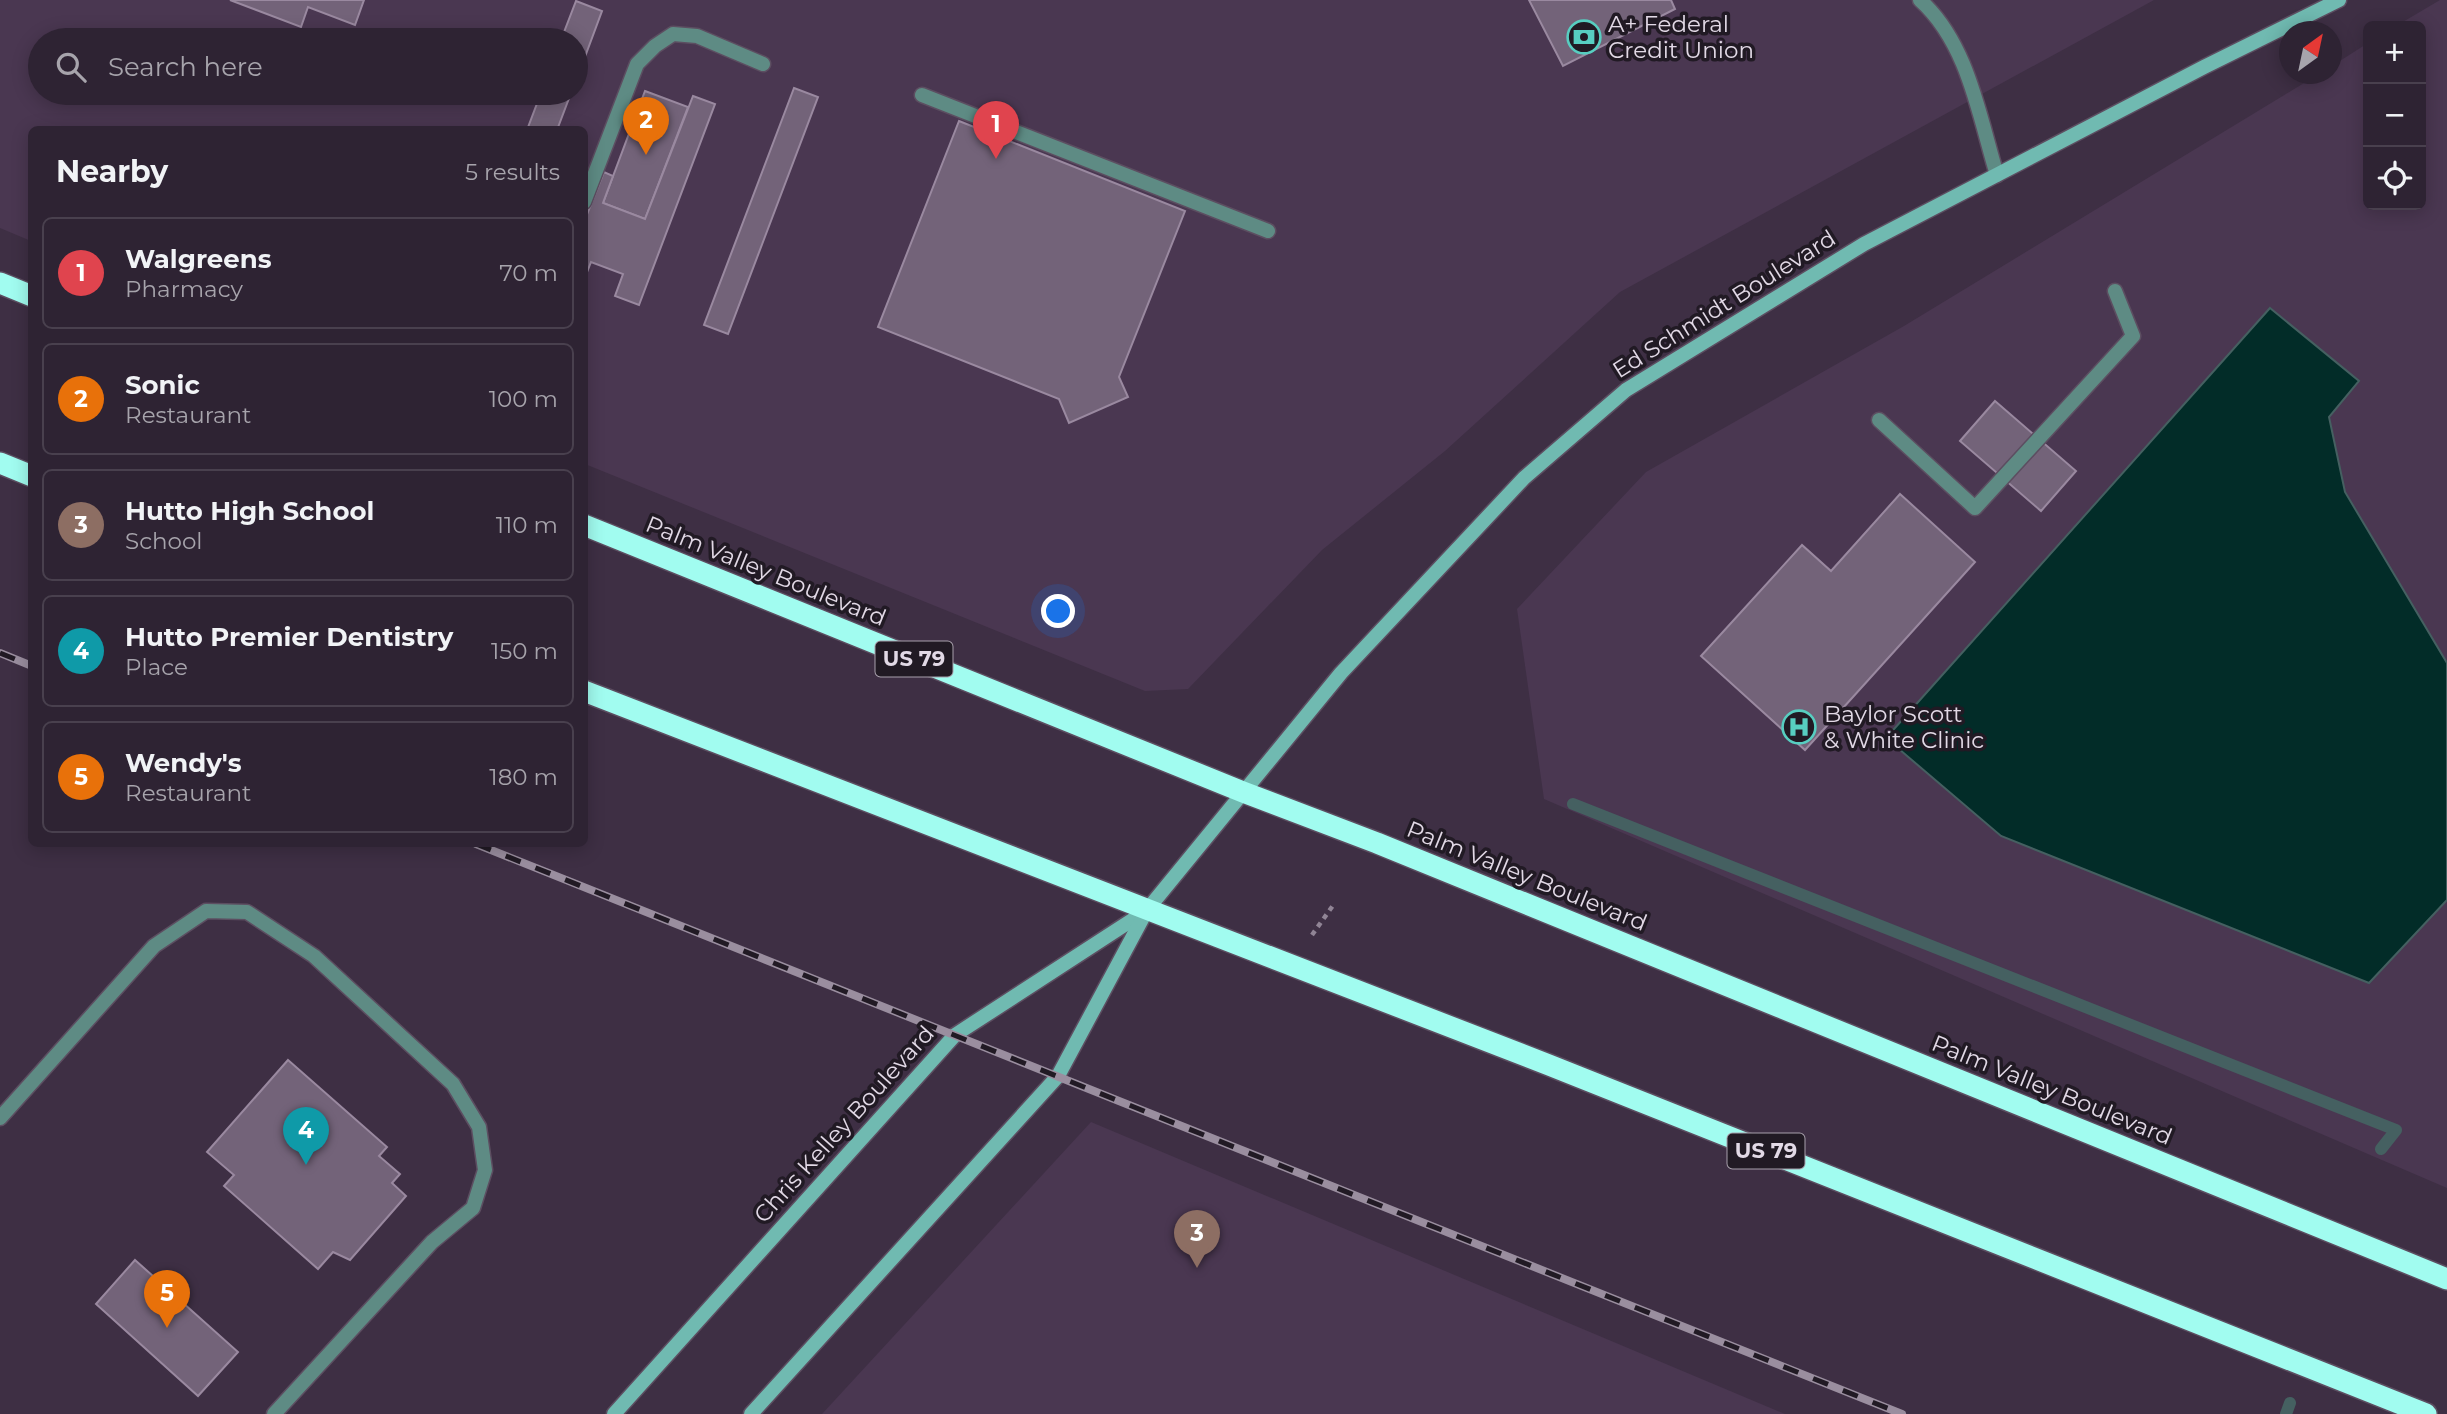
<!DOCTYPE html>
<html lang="en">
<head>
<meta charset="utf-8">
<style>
	body { margin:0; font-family:Montserrat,sans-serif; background:#3a2f3f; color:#f1f3f6 }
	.controls { position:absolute; right:21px; top:21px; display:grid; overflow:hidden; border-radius:10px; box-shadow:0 4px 18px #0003 }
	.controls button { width:63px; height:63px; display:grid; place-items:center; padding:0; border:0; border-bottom:2px solid #49404e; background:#2e2333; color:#f1f3f6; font:35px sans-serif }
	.compass { position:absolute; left:2279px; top:21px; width:63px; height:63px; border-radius:50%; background:#2e2333; box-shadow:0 4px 18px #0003; rotate:33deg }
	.you { position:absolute; left:1059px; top:612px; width:24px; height:24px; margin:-18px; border:5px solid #fff; border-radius:50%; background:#1a73e8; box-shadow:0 0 0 10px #1a73e833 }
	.badge { display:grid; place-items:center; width:46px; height:46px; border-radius:50%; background:#8bbbb9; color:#fff; font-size:23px; font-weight:700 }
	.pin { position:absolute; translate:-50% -58px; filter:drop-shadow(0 2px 4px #0008) }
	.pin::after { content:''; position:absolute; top:37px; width:24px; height:21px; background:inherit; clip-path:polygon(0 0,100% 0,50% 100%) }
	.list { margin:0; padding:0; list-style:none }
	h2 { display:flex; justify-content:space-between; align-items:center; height:91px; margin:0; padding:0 28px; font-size:30px }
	h2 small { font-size:23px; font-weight:400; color:#a7a4ac }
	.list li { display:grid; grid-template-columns:46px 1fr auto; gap:21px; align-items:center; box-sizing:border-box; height:112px; margin:0 14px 14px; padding:0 14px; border:2px solid #49404e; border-radius:10px }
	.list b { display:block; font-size:26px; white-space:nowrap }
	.list p { margin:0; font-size:23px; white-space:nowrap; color:#a7a4ac }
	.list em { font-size:23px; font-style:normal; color:#a7a4ac }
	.icon { flex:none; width:38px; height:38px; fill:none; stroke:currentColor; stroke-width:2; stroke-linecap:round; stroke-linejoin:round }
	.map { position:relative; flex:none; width:2447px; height:1414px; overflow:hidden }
	.search { position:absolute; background:#2e2333; box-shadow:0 4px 18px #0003; left:28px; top:28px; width:560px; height:77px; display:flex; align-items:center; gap:18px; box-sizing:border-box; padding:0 24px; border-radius:38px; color:#a7a4ac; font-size:26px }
	.panel { position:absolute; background:#2e2333; box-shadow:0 4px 18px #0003; left:28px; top:126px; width:560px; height:721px; border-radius:10px }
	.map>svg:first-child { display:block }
</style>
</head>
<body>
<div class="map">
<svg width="2447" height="1414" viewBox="0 0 2447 1414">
	<rect width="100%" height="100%" fill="#3e2f44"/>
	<g fill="#4a3751" fill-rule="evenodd">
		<path d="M 0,0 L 2154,0 L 1620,292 L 1445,451 L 1322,550 L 1188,689 L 1145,691 L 585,464 L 584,130 L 32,130 L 31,241 L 0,228 ZM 40,40 L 576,40 L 576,93 L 40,93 Z"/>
		<polygon points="2440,0 2447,0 2447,1188 1544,799 1517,609 1646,472 1904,326 2319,74 2332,74 2332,66 2368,43 2368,205 2421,205 2421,26 2396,26"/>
		<polygon points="1091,1122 1785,1414 822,1414"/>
	</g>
	<polygon fill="#022c28" stroke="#456061" stroke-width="2" points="2270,308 2359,381 2329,417 2345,492 2447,663 2447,900 2369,983 2001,836 1886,738"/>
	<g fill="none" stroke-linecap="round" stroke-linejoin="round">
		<g stroke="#456061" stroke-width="12">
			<polyline points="1573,804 2396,1130 2381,1149"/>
			<polyline points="2286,1414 2290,1403"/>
		</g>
	</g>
	<g fill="#736379" stroke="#9a89a0" stroke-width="2">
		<polygon points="230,0 364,0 355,25 308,7 301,27"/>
		<polygon points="1529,0 1671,0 1675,9 1563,66"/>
		<polygon points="576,1 602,11 576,81 576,40 561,40"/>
		<polygon points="794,88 818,97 728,334 704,325"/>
		<polygon points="645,91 688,107 645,219 603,203"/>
		<polygon points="541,93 571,93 557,130 527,130"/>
		<polygon points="693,96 715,104 639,305 615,296 623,274 591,262 584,280 584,222 604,172 613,176 603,203 645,219"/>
		<polygon points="959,121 1185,211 1119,377 1128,397 1069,423 1059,399 878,327"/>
		<polygon points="1995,401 2076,471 2041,511 1960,441"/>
		<polygon points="1900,494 1975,562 1805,750 1701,656 1802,545 1831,571"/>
		<polygon points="288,1060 387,1147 379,1156 400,1174 392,1183 406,1196 350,1260 333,1252 318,1269 224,1186 234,1175 207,1152"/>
		<polygon points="135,1260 238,1352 198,1396 96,1304"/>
	</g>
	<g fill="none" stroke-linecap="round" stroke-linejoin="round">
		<defs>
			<g id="lane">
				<path d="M 1920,0 C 1968,43 1979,116 1997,175"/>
				<polyline points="922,95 1268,231"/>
				<polyline points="584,202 637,64 655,46 673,34 697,36 763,64"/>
				<polyline points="1879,420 1975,508 2133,336 2115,291"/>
				<polyline points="0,1118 154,946 206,911 247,912 314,956 453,1084 479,1127 485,1170 473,1208 432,1242 274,1414"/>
			</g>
			<g id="secondary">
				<polyline points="614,1414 955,1035 1146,911"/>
				<polyline points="751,1414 1058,1076 1147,910 1341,673 1524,478 1626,390 1864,244 2204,67 2339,0"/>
			</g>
			<g id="highway">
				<polyline points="0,283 32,296"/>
				<polyline points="0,463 32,476"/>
				<polyline points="584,525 1243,792 1377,843 2447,1279"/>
				<polyline points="584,691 1549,1065 2426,1414"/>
			</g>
		</defs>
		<use href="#lane" stroke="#5c4e61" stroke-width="17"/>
		<use href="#secondary" stroke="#5c4e61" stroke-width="17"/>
		<use href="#highway" stroke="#5c4e61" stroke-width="24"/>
		<polyline stroke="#908495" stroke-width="4.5" stroke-dasharray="5 5" stroke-linecap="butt" points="1312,935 1334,904"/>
		<use href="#lane" stroke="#5e8b84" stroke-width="14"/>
		<use href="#secondary" stroke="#70bab1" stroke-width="14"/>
		<use href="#highway" stroke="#a1fcf0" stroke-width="21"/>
		<defs>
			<g id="rail">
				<polyline points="0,653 32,666"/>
				<polyline points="476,844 1902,1414"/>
			</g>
		</defs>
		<use href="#rail" stroke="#9a8e9f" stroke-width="8"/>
		<use href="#rail" stroke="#211a24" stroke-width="5" stroke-dasharray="16" stroke-linecap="butt"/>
	</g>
	<defs>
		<symbol id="bank-ring" viewBox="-11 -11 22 22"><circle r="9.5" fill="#211a24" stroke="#57cec1" stroke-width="1.5"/><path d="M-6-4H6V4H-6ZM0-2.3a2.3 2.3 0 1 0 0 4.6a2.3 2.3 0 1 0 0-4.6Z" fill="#57cec1"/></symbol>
		<symbol id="hospital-ring" viewBox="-11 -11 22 22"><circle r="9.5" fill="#211a24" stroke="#57cec1" stroke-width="1.5"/><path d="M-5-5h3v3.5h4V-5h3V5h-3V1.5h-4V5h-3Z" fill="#57cec1"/></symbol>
	</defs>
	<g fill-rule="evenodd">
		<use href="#bank-ring" x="1565" y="18" width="38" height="38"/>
		<use href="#hospital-ring" x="1780" y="708" width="38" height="38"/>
	</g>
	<g text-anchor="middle" stroke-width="7" stroke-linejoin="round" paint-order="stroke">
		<g fill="#211a24" stroke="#a8a0ac" stroke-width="2">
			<rect x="875.5" y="641.5" width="77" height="35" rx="5"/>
			<rect x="1727.5" y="1133.5" width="77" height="35" rx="5"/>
		</g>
		<g font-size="21" font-weight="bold" fill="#e2d9e6">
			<text x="914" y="666">US 79</text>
			<text x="1766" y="1158">US 79</text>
		</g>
		<g font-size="23" fill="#e2d9e6" stroke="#211a24" text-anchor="start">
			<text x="1608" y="32">A+ Federal<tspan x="1608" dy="26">Credit Union</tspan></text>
			<text x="1824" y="722">Baylor Scott<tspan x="1824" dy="26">&amp; White Clinic</tspan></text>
		</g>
		<g font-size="23" fill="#e2d9e6" stroke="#211a24">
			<text transform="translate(1724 304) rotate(-32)" y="8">Ed Schmidt Boulevard</text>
			<text transform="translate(766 571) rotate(22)" y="8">Palm Valley Boulevard</text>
			<text transform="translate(1527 876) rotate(22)" y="8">Palm Valley Boulevard</text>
			<text transform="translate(2052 1090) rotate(22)" y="8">Palm Valley Boulevard</text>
			<text transform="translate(844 1124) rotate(-48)" y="8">Chris Kelley Boulevard</text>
		</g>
	</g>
</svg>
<div class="controls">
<button>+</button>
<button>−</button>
<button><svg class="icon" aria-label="locate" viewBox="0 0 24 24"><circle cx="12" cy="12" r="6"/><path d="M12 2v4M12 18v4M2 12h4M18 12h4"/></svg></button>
</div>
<svg class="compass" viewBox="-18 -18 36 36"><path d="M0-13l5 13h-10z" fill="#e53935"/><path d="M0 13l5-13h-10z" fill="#a7a4ac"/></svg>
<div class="you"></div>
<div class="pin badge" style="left:996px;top:159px;background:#e0444e">1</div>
<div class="pin badge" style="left:646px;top:155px;background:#e8710a">2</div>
<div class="pin badge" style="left:1197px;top:1268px;background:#8d6e63">3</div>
<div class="pin badge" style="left:306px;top:1165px;background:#0f9aa8">4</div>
<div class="pin badge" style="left:167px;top:1328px;background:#e8710a">5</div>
<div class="search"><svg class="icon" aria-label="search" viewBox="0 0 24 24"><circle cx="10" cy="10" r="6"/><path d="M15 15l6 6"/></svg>Search here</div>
<section class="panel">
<h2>Nearby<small>5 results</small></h2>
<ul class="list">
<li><span class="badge" style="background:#e0444e">1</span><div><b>Walgreens</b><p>Pharmacy</p></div><em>70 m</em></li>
<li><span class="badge" style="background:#e8710a">2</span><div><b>Sonic</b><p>Restaurant</p></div><em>100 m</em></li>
<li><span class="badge" style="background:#8d6e63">3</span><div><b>Hutto High School</b><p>School</p></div><em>110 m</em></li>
<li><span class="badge" style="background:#0f9aa8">4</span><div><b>Hutto Premier Dentistry</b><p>Place</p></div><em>150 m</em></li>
<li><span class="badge" style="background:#e8710a">5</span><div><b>Wendy's</b><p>Restaurant</p></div><em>180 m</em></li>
</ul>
</section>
</div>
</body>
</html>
